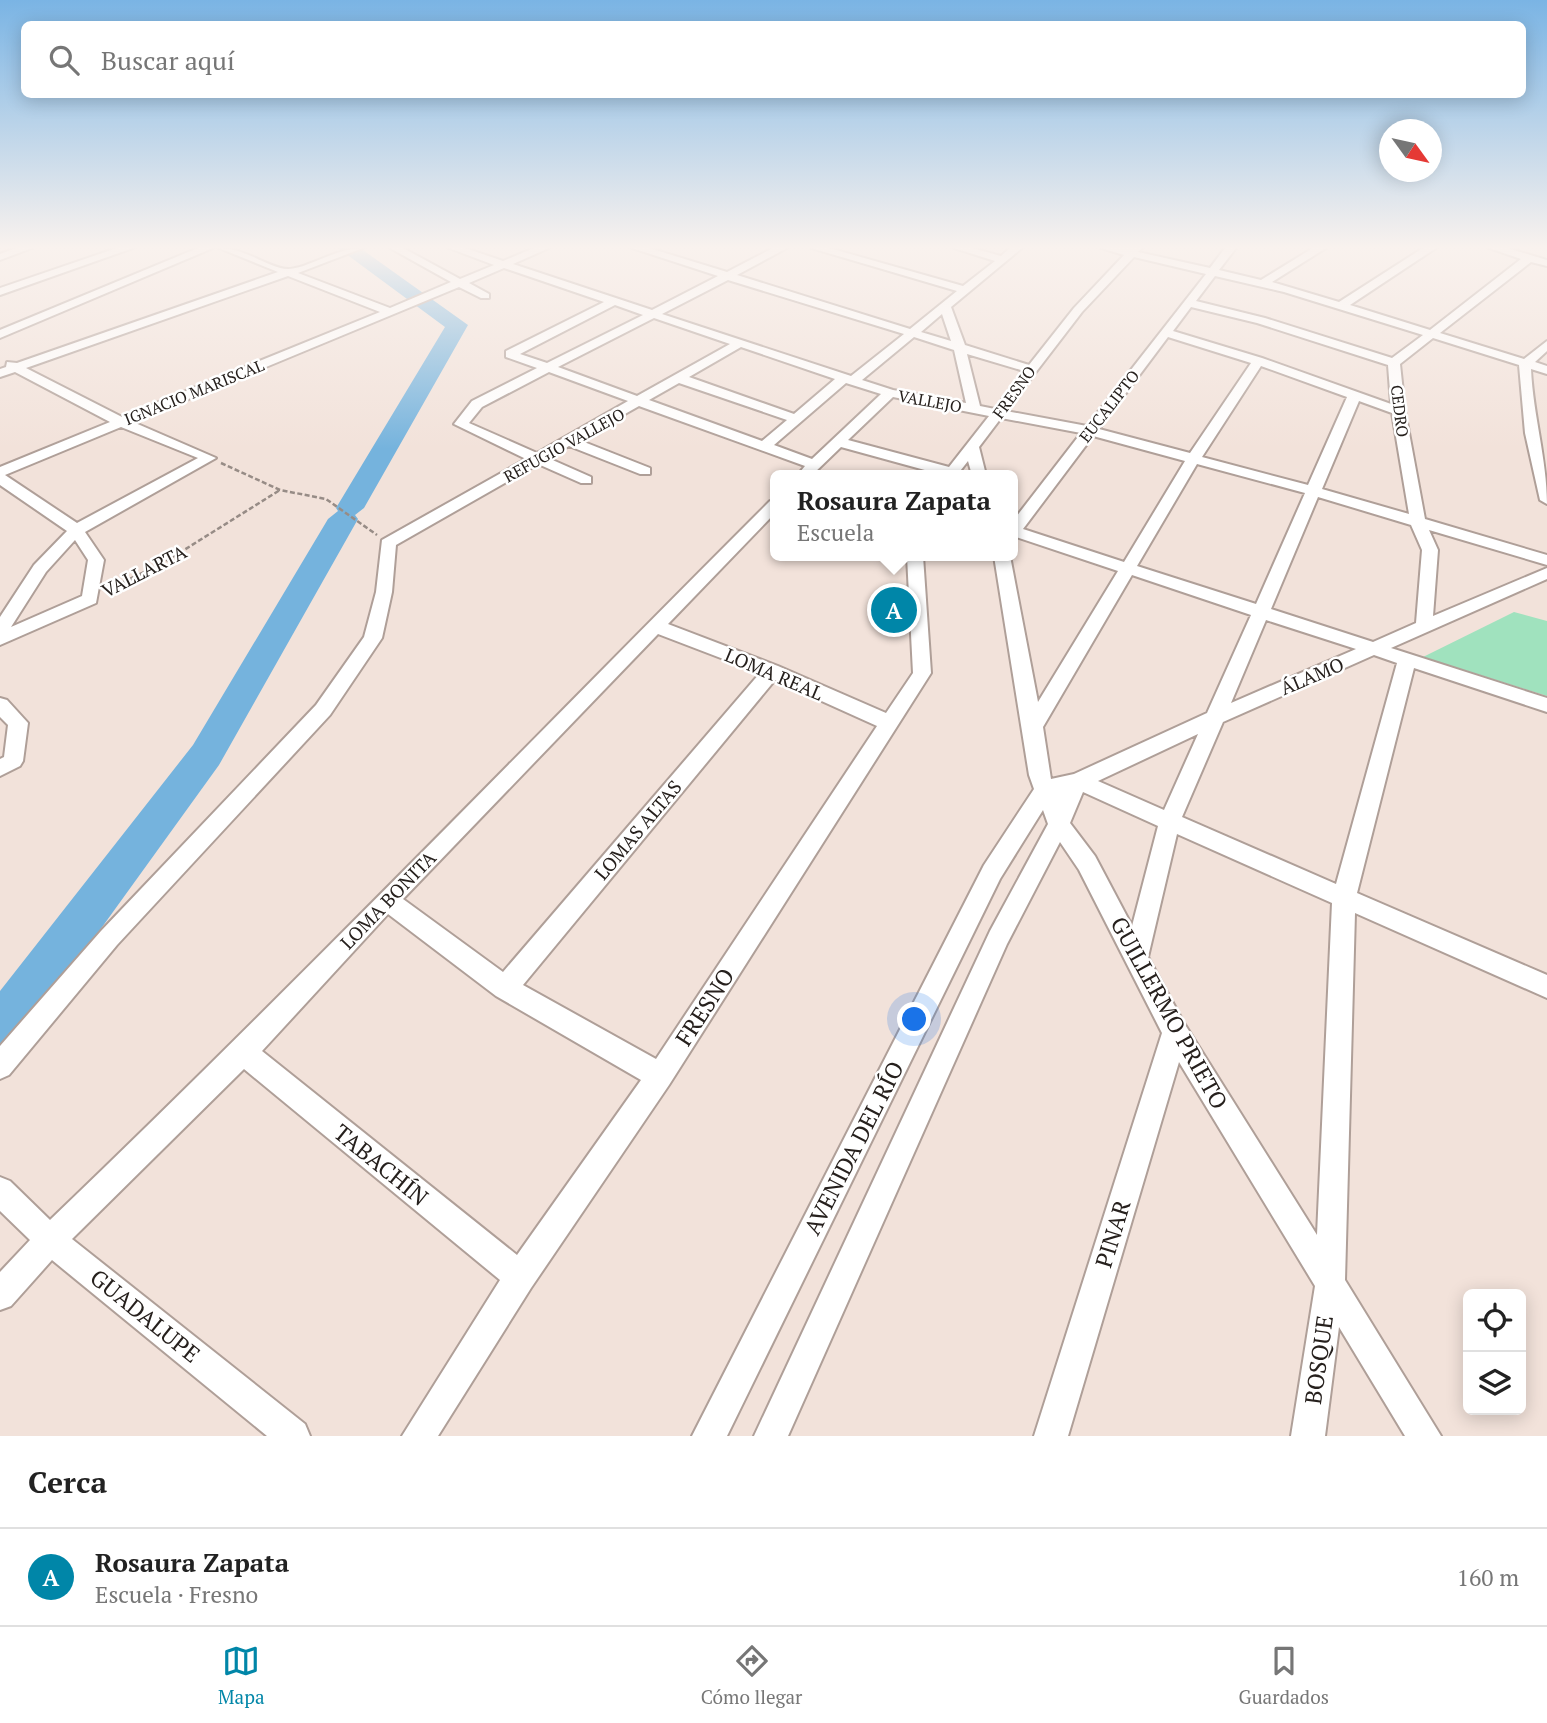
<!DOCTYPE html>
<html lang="es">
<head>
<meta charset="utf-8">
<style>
	body { margin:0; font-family:"PT Serif",serif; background:#f2f2f2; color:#222 }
	.controls { position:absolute; right:21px; bottom:21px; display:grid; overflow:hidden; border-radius:10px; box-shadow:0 4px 18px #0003 }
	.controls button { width:63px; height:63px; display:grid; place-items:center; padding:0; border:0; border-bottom:2px solid #e0e0e0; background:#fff; color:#222; font:35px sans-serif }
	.compass { position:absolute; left:1379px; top:119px; width:63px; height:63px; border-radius:50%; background:#fff; box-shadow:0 4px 18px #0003; rotate:123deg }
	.you { position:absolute; left:915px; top:1020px; width:24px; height:24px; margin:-18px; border:5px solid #fff; border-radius:50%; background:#1a73e8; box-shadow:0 0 0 10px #1a73e833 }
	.badge { display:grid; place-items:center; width:46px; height:46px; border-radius:50%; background:#0086a8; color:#fff; font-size:23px; font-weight:700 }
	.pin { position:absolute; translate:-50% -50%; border:4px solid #fff; box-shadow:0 2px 7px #0006 }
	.popup { position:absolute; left:770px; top:470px; width:248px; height:91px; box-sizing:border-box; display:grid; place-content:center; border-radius:10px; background:#fff; filter:drop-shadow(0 2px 5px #0005); font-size:23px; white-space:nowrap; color:#767676 }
	.popup b { font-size:26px; color:#222 }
	.popup::after { content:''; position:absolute; left:50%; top:100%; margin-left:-14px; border:14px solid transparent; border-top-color:#fff }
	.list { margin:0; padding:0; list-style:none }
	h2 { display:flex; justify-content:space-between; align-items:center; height:91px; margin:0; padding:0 28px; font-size:30px }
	h2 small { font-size:23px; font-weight:400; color:#767676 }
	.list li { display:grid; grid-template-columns:46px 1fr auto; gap:21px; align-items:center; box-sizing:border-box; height:98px; padding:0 28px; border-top:2px solid #e0e0e0 }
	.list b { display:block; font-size:26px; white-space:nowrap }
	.list p { margin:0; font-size:23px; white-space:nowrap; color:#767676 }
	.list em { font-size:23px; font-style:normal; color:#767676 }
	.icon { flex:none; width:38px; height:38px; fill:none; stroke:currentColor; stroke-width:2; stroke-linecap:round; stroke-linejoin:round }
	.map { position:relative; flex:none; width:1547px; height:1436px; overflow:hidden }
	.search { position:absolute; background:#fff; box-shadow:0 4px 18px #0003; left:21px; right:21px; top:21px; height:77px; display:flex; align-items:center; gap:18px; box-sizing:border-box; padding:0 24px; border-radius:10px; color:#767676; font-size:26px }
	.sheet { height:189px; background:#fff }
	nav { display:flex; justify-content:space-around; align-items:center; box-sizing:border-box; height:98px; border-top:2px solid #e0e0e0; background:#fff; font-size:19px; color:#767676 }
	nav a { display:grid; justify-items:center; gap:4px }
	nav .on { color:#0086a8 }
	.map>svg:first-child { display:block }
</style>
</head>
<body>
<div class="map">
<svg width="1547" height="1436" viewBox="0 0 1547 1436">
	<rect width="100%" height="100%" fill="#f2e2da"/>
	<polygon fill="#a0e2be" points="1514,612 1547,621 1547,696 1423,657"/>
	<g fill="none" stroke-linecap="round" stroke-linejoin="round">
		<polygon fill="#75b3dd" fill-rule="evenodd" points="338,248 360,248 468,325 364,508 355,515 358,519 219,765 17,1045 0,1052 0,991 193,745 328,519 338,511 336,508 445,327"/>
		<defs>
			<g id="street">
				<polygon points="16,248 32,248 0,260 0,254"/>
				<polygon points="117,248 133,248 0,295 0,288"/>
				<polygon points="198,248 213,248 0,338 0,330"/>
				<path d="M 219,248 C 246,248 270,269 288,269 C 307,269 335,248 363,248 L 298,273 L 390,308 L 451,282 L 390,248 L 403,248 L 460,279 L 494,265 L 449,248 L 465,248 L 503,261 L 534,248 L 549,248 L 513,264 L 652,310 L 718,276 L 632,248 L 649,248 L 727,272 L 773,248 L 787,248 L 737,275 L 910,329 L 957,291 L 811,248 L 829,248 L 963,286 L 995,261 L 954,248 L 972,248 L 1001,256 L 1010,248 L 1022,248 L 951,307 L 965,345 L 1029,365 L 1074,308 L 1124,255 L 1101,248 L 1142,248 L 1138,252 L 1210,268 L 1225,248 L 1236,248 L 1219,270 L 1261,280 L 1313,248 L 1326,248 L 1272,282 L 1339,302 L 1423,248 L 1436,248 L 1350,305 L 1430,330 L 1521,259 L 1489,248 L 1507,248 L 1547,260 L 1547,266 L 1531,262 L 1440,333 L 1524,359 L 1547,341 L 1547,351 L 1535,362 L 1547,366 L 1547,374 L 1531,369 C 1533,415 1547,459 1547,504 L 1540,500 L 1525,433 L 1519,365 L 1433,338 L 1400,364 L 1405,411 L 1425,519 L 1547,555 L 1547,565 L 1429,530 L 1438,550 L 1433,616 L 1547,568 L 1547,579 L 1391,648 L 1547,698 L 1547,712 L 1414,668 L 1357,893 L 1547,975 L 1547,998 L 1355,913 L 1345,1280 L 1441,1436 L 1405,1436 L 1339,1327 L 1325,1436 L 1291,1436 L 1315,1286 L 1179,1062 L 1068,1436 L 1034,1436 L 1162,1033 L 1079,870 L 1060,842 L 1007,944 L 788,1436 L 754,1436 L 990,931 L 1048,824 L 1043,810 L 1000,879 L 727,1436 L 692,1436 L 984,865 L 1034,789 L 1029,775 L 994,556 L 1010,556 L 1038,702 L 1118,571 L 1013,536 L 1013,521 L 1081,433 L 1001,418 L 979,447 L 986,475 L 972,475 L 968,461 L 957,475 L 943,475 L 841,447 L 812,475 L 803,475 L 800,472 L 805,466 L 639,406 L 579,440 L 650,468 L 650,474 L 640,474 L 569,446 L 548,458 L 591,477 L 591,483 L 581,483 L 538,464 L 396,545 L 392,592 L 382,638 L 330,715 L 117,945 L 9,1075 L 0,1079 L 0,1046 L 101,931 L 316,705 L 364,637 L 376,592 L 382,540 L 526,459 L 454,424 L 472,401 L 537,368 L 506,357 L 506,351 L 604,302 L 504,268 L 469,283 L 489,294 L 489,298 L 481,298 L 459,287 L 133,422 L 216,458 L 85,532 L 104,560 L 96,603 L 0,645 L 0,617 L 34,565 L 67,531 L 0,485 L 0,467 L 110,422 L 15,372 L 0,377 L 0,369 L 6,367 L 7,362 L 17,363 L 278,272 ZM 1134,257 L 1206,274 L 1087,426 L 1006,411 L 1082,312 ZM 288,276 L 380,312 L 122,417 L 26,368 ZM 1215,276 L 1284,292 L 1423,335 L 1392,358 L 1265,318 L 1196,301 ZM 728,280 L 904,334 L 851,376 L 662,314 ZM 615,305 L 643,315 L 547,363 L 520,354 ZM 1191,307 L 1257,323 L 1388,365 L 1391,404 L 1262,358 L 1173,331 ZM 942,314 L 951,341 L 921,332 ZM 654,318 L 730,344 L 637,396 L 558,367 ZM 914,337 L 954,350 L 966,403 L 893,390 L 862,380 ZM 1168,337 L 1251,363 L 1190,453 L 1099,429 ZM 741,347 L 835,379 L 794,414 L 689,377 ZM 967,354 L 1024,371 L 995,409 L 980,406 ZM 1261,366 L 1347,397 L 1308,485 L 1202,457 ZM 549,372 L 628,401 L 537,453 L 469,423 L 482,407 ZM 679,383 L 787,420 L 762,441 L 649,400 ZM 846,383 L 881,394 L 812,459 L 774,445 ZM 893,397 L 989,416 L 949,467 L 848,440 ZM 1359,401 L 1392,413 L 1409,514 L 1322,489 ZM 121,427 L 198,458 L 77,523 L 5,475 ZM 1093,436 L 1185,461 L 1124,562 L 1023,529 ZM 1197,464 L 1305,493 L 1256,604 L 1137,566 ZM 1318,497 L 1411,525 L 1422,550 L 1416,623 L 1373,642 L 1271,609 ZM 75,540 L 88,560 L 82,596 L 11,627 L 46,572 ZM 1132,575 L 1251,615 L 1207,713 L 1074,774 L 1051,779 L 1043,727 ZM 1266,620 L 1356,649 L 1231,703 ZM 1374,655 L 1397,663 L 1336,884 L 1182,817 L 1223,722 ZM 1198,734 L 1164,810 L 1098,781 ZM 1083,792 L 1158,826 L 1132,926 L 1095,856 L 1070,823 ZM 1177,834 L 1332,903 L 1317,1235 L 1184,1023 L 1148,957 Z"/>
				<path d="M 775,499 L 775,513 L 668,624 L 778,666 L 886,713 L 913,673 L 907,556 L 923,556 L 931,673 L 669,1085 L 531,1288 L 438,1436 L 402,1436 L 500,1280 L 244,1069 L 72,1239 L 305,1424 L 310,1436 L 267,1436 L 52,1260 L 11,1306 L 0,1310 L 0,1272 L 30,1240 L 0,1211 L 0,1177 L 10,1181 L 50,1220 C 295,985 530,741 770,501 ZM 658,634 L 760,673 L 503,972 L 403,899 ZM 775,680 L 877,726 L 656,1059 L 523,985 ZM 388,914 L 496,996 L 641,1080 L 517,1255 L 262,1051 Z"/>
				<polygon points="0,698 7,700 28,723 23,761 20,766 0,776 0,759 4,757 8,725 0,717"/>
			</g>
		</defs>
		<use href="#street" stroke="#af9f98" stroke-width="4"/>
		<g stroke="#978c86" stroke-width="2.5" stroke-dasharray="5 2.5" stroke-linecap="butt">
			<polyline points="221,463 280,490 326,499 377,535"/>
			<polyline points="160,565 280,490"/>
		</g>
		<polyline stroke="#978c86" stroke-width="3.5" stroke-dasharray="7 3.5" stroke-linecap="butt" points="110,589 164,563"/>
		<use href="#street" fill="#fff" fill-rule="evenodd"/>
	</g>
	<linearGradient id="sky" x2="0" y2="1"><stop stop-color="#7ab4e4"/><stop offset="0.55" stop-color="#f9f2ee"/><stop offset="1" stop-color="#f9f2ee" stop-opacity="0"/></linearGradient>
	<rect width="1547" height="449" fill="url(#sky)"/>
	<g text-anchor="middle" stroke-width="5" stroke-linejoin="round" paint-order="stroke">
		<g font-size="16" fill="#26201d" stroke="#fff">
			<text transform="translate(194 392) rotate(-22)" y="6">IGNACIO MARISCAL</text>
			<text transform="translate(1014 392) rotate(-54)" y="6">FRESNO</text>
			<text transform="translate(930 401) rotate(10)" y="6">VALLEJO</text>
			<text transform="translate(1109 406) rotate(-52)" y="6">EUCALIPTO</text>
			<text transform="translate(1400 411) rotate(83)" y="6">CEDRO</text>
			<text transform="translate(564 445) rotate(-29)" y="6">REFUGIO VALLEJO</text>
		</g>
		<g font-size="19" fill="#26201d" stroke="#fff">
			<text transform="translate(144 571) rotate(-27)" y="7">VALLARTA</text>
			<text transform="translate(774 674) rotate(23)" y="7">LOMA REAL</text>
			<text transform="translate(1312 676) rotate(-23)" y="7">ÁLAMO</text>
			<text transform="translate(638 830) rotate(-50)" y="7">LOMAS ALTAS</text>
			<text transform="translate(388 900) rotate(-46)" y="7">LOMA BONITA</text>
		</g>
		<g font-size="23" fill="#26201d" stroke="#fff">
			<text transform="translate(705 1007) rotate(-57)" y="8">FRESNO</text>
			<text transform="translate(1169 1013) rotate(61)" y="8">GUILLERMO PRIETO</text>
			<text transform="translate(854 1148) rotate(-63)" y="8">AVENIDA DEL RÍO</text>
			<text transform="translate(381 1165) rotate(39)" y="8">TABACHÍN</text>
			<text transform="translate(1113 1234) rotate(-73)" y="8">PINAR</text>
			<text transform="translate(145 1316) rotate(39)" y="8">GUADALUPE</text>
			<text transform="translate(1319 1360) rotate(-82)" y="8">BOSQUE</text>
		</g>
	</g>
</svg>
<div class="controls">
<button><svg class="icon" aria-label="locate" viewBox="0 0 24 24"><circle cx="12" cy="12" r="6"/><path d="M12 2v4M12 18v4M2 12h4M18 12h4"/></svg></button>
<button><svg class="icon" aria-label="layers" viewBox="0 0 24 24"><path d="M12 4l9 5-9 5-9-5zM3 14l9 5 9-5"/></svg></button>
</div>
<svg class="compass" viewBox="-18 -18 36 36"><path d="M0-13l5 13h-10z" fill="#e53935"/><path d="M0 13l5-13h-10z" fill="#767676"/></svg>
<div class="you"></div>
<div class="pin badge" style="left:894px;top:610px">A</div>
<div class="popup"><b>Rosaura Zapata</b>Escuela</div>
<div class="search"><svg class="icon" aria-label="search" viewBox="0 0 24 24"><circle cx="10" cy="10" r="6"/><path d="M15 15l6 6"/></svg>Buscar aquí</div>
</div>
<section class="sheet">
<h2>Cerca<small></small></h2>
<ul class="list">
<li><span class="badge">A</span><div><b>Rosaura Zapata</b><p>Escuela · Fresno</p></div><em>160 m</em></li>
</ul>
</section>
<nav>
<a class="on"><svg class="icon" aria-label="map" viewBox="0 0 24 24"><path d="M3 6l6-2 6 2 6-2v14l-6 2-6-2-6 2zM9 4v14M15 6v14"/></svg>Mapa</a>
<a><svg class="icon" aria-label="directions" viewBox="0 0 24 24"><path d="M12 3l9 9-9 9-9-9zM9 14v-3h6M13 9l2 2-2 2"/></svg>Cómo llegar</a>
<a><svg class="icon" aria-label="saved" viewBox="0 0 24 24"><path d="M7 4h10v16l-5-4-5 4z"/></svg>Guardados</a>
</nav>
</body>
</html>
